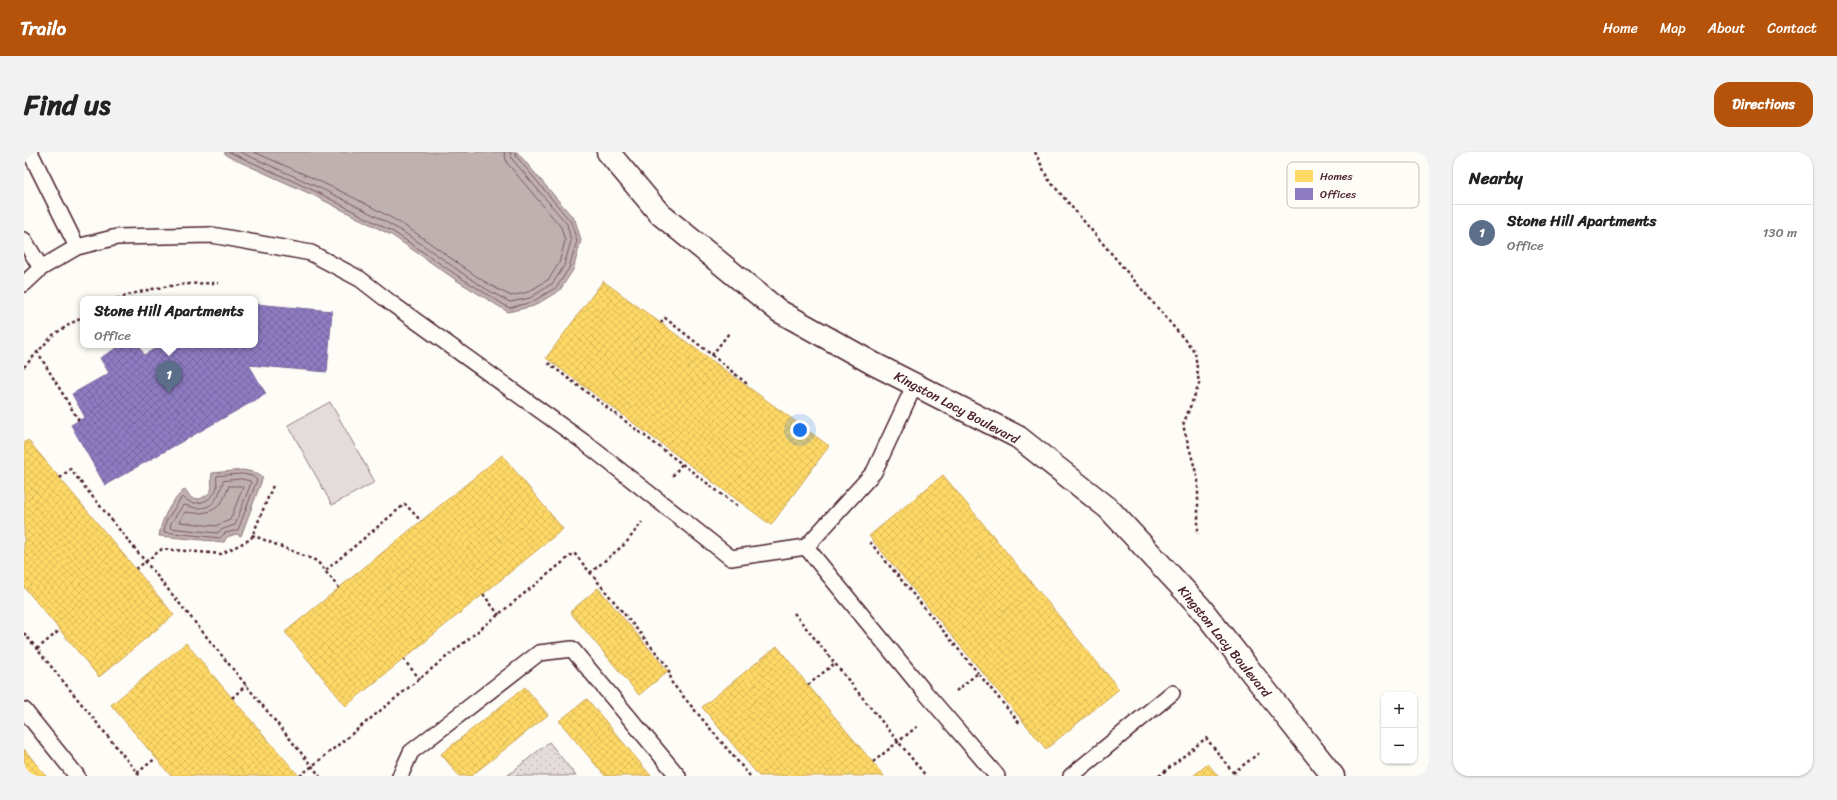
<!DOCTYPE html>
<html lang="en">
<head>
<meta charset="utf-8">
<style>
	body { margin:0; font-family:Sriracha,sans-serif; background:#f2f2f2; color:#222 }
	.controls { position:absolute; right:12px; bottom:12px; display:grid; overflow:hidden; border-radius:8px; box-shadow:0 1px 3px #0004 }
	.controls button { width:36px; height:36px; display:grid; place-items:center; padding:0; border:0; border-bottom:1px solid #e0e0e0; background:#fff; color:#222; font:20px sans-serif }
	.you { position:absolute; left:776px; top:278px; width:14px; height:14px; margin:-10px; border:3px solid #fff; border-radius:50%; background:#1a73e8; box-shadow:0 0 0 6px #1a73e833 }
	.badge { display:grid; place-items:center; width:26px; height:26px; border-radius:50%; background:#b45309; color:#fff; font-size:13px; font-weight:700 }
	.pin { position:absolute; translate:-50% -33px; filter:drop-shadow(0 1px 2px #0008) }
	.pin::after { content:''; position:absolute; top:21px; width:14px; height:12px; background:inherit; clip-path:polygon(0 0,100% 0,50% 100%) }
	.popup { position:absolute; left:56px; top:144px; width:178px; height:52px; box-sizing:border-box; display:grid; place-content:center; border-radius:8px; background:#fff; filter:drop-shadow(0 1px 3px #0005); font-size:13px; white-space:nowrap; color:#767676 }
	.popup b { font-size:15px; color:#222 }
	.popup::after { content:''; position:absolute; left:50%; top:100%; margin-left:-8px; border:8px solid transparent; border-top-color:#fff }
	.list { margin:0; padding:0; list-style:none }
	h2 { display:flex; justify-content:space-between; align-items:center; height:52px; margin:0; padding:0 16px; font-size:17px }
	h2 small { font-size:13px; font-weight:400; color:#767676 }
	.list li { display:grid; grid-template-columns:26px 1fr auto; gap:12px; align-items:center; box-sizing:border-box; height:56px; padding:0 16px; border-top:1px solid #e0e0e0 }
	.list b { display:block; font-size:15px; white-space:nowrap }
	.list p { margin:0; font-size:13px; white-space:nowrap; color:#767676 }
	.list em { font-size:13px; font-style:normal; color:#767676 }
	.map { position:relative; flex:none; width:1405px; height:624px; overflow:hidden; border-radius:16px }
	header { display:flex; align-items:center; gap:24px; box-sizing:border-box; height:56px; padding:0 20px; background:#b45309; color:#fff }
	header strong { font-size:19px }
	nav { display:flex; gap:22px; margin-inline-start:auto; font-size:14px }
	.intro { display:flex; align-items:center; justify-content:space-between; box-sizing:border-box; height:96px; padding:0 24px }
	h1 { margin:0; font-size:28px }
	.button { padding:10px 18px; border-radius:16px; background:#b45309; color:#fff; font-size:14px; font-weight:700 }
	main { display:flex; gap:24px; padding:0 24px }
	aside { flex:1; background:#fff; border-radius:16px; box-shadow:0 1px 3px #0004 }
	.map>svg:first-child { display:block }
</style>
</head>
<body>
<header>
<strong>Trailo</strong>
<nav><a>Home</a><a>Map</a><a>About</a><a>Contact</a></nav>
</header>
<div class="intro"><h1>Find us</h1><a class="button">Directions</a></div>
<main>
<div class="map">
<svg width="1405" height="624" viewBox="0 0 1405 624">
	<defs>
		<pattern id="park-dots" width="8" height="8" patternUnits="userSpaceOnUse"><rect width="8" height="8" fill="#e3dcda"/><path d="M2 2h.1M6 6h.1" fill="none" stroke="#c4bcbb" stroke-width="1.8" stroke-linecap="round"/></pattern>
		<pattern id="homes-cross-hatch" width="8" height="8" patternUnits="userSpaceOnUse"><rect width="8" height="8" fill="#ffd966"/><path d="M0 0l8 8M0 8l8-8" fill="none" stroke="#dcba59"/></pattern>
		<pattern id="offices-cross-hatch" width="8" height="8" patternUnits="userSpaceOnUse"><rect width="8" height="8" fill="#8e7cc3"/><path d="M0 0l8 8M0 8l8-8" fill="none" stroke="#76659f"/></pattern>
	</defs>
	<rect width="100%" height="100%" fill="#fdfcf7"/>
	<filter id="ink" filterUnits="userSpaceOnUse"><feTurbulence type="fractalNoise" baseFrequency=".025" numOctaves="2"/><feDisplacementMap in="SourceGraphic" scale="8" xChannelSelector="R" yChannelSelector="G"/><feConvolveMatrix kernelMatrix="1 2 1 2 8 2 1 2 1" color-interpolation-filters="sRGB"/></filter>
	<g filter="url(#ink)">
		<polygon fill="#e3dcda" stroke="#967e82" points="306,250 351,330 308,353 264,273"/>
		<polygon fill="url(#park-dots)" stroke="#967e82" points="525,590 552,624 483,624"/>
		<g fill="#c0b1b1" stroke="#91777b">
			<polygon points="200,0 493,0 551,68 557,88 549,118 536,138 510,154 484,160 432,128 369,84 291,44 203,4"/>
			<path d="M 219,318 L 229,320 L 239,325 L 217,384 L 212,382 L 203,385 L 200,390 L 135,384 C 138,365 146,351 161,337 L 167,346 L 176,347 C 194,338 185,335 188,321 Z"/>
		</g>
		<g fill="url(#homes-cross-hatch)" stroke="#c9a154">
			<polygon points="579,129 805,294 747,373 522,206"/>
			<polygon points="4,288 150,463 75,525 0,435 0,291"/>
			<polygon points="478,303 539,377 322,554 261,480"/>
			<polygon points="919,323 1095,537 1022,597 845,384"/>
			<polygon points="574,436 644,519 615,543 546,460"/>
			<polygon points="162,491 208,546 275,624 147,624 87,553"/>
			<polygon points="753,494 784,533 860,624 735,624 678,555"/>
			<polygon points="501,535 524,563 447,624 435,624 417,602"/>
			<polygon points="563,547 627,624 581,624 535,569"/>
			<polygon points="0,597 22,624 0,624"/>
			<polygon points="1184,612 1194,624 1169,624"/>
		</g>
		<polygon fill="url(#offices-cross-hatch)" stroke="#7a6095" points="231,152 308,159 303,220 225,213 242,242 81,333 47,273 61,265 48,242 85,221 76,206 98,193 115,193 120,203 137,193 231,193"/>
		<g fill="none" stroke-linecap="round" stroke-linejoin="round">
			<g stroke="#795961" stroke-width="1">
				<polyline points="205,0 293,40 371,81 434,124 485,156 508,150 533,135 545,116 553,89 547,70 492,4 491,0"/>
				<path d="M 216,0 C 269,24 324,47 374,77 C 413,100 446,131 486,150 L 506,146 L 529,131 L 540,114 L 547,89 L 543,72 L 488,7 L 486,0"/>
				<path d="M 230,0 C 280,22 331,44 378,72 C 415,95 448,126 487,144 L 504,140 L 525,127 L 535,111 L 541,89 L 537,75 L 483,11 L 480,0"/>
				<path d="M 219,322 L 228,324 L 233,328 L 214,378 L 201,381 L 196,386 L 140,380 L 142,369 L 158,345 C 161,346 162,348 166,350 C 177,354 191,346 193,334 C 193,331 192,327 193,324 Z"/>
				<path d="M 218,327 L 226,329 L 227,331 L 211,373 L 199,377 L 193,381 L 146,376 L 147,371 L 159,353 C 164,353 170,357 177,356 C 192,355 196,340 199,329 Z"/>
				<path d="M 205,334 L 217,334 L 219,335 L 206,368 L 191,374 L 156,370 L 161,360 C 177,362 192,362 200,346 C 202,342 203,338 205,334 Z"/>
			</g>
			<defs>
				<g id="service">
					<polyline points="6,0 53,95"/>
					<polyline points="0,88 17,116 0,132"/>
					<polyline points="17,116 53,95 93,85 188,83 287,101 336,127 367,151 560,290 707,406 782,395"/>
					<polyline points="891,232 850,320 782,395 899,538 973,624"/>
					<polyline points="0,558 53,624"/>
					<polyline points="376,624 387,600 515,501 548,497 654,624"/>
					<polyline points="1047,624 1148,541"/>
				</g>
				<polyline id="minor" points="584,0 636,62 755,159 850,212 994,285 1084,356 1176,455 1309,624"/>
			</defs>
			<use href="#service" stroke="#4a1f2b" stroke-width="18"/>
			<use href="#minor" stroke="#4a1f2b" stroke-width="25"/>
			<g stroke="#4a1f2b" stroke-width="2.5" stroke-dasharray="3 3" stroke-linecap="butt">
				<polyline points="1011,0 1024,27 1171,200 1175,232 1159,273 1174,328 1174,382"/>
				<path d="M 93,147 C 125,135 160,131 195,131"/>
				<polyline points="637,171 641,166 688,203 705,181"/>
				<polyline points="92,193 94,195"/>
				<polyline points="13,199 55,269"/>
				<polyline points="688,203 722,231 721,233"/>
				<polyline points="524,211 658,312 647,326"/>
				<polyline points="0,215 29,183 59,164"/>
				<polyline points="658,312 713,354"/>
				<polyline points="36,326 46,317 296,624"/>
				<polyline points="228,383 293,409 315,436"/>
				<polyline points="846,390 954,521"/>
				<polyline points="112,417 138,397 197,402 227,387 250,331"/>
				<polyline points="302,418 381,352 397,369"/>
				<polyline points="566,421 602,391 618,370"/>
				<polyline points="459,442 475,463"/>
				<polyline points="770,461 902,624"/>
				<polyline points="0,481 116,624"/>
				<polyline points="13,497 36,478"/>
				<polyline points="379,507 396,527"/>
				<polyline points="784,533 811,511"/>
				<polyline points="932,539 954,521 997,573"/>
				<polyline points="208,546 222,533"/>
				<polyline points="849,610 895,573"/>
				<polyline points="113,621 132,606"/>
				<polyline points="1209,621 1235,601"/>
				<polyline points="276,624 550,401 644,515 648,531 726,624"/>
				<polyline points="1135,624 1182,586 1212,624"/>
			</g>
			<use href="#service" stroke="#fdfcf7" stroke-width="15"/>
			<use href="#minor" stroke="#fdfcf7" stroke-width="22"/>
		</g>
	</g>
	<g text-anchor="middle" stroke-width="4" stroke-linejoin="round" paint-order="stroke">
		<g font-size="13" fill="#4a1f2b" stroke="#fdfcf7">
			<text transform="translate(933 255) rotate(28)" y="5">Kingston Lacy Boulevard</text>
			<text transform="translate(1201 489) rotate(51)" y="5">Kingston Lacy Boulevard</text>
		</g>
	</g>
	<rect x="1263" y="10" width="132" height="46" rx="6" fill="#fdfcf7" stroke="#c7baba" stroke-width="1"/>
	<rect x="1271" y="18" width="18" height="12" fill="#ffd966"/>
	<rect x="1271" y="36" width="18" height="12" fill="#8e7cc3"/>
	<g font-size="11" fill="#4a1f2b">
		<text x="1296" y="28">Homes</text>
		<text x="1296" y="46">Offices</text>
	</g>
</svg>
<div class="controls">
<button>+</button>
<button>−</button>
</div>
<div class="you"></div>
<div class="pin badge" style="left:145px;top:242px;background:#5c6f8a">1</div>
<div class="popup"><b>Stone Hill Apartments</b>Office</div>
</div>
<aside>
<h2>Nearby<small></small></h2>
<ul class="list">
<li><span class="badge" style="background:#5c6f8a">1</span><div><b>Stone Hill Apartments</b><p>Office</p></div><em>130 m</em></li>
</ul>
</aside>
</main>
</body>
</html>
